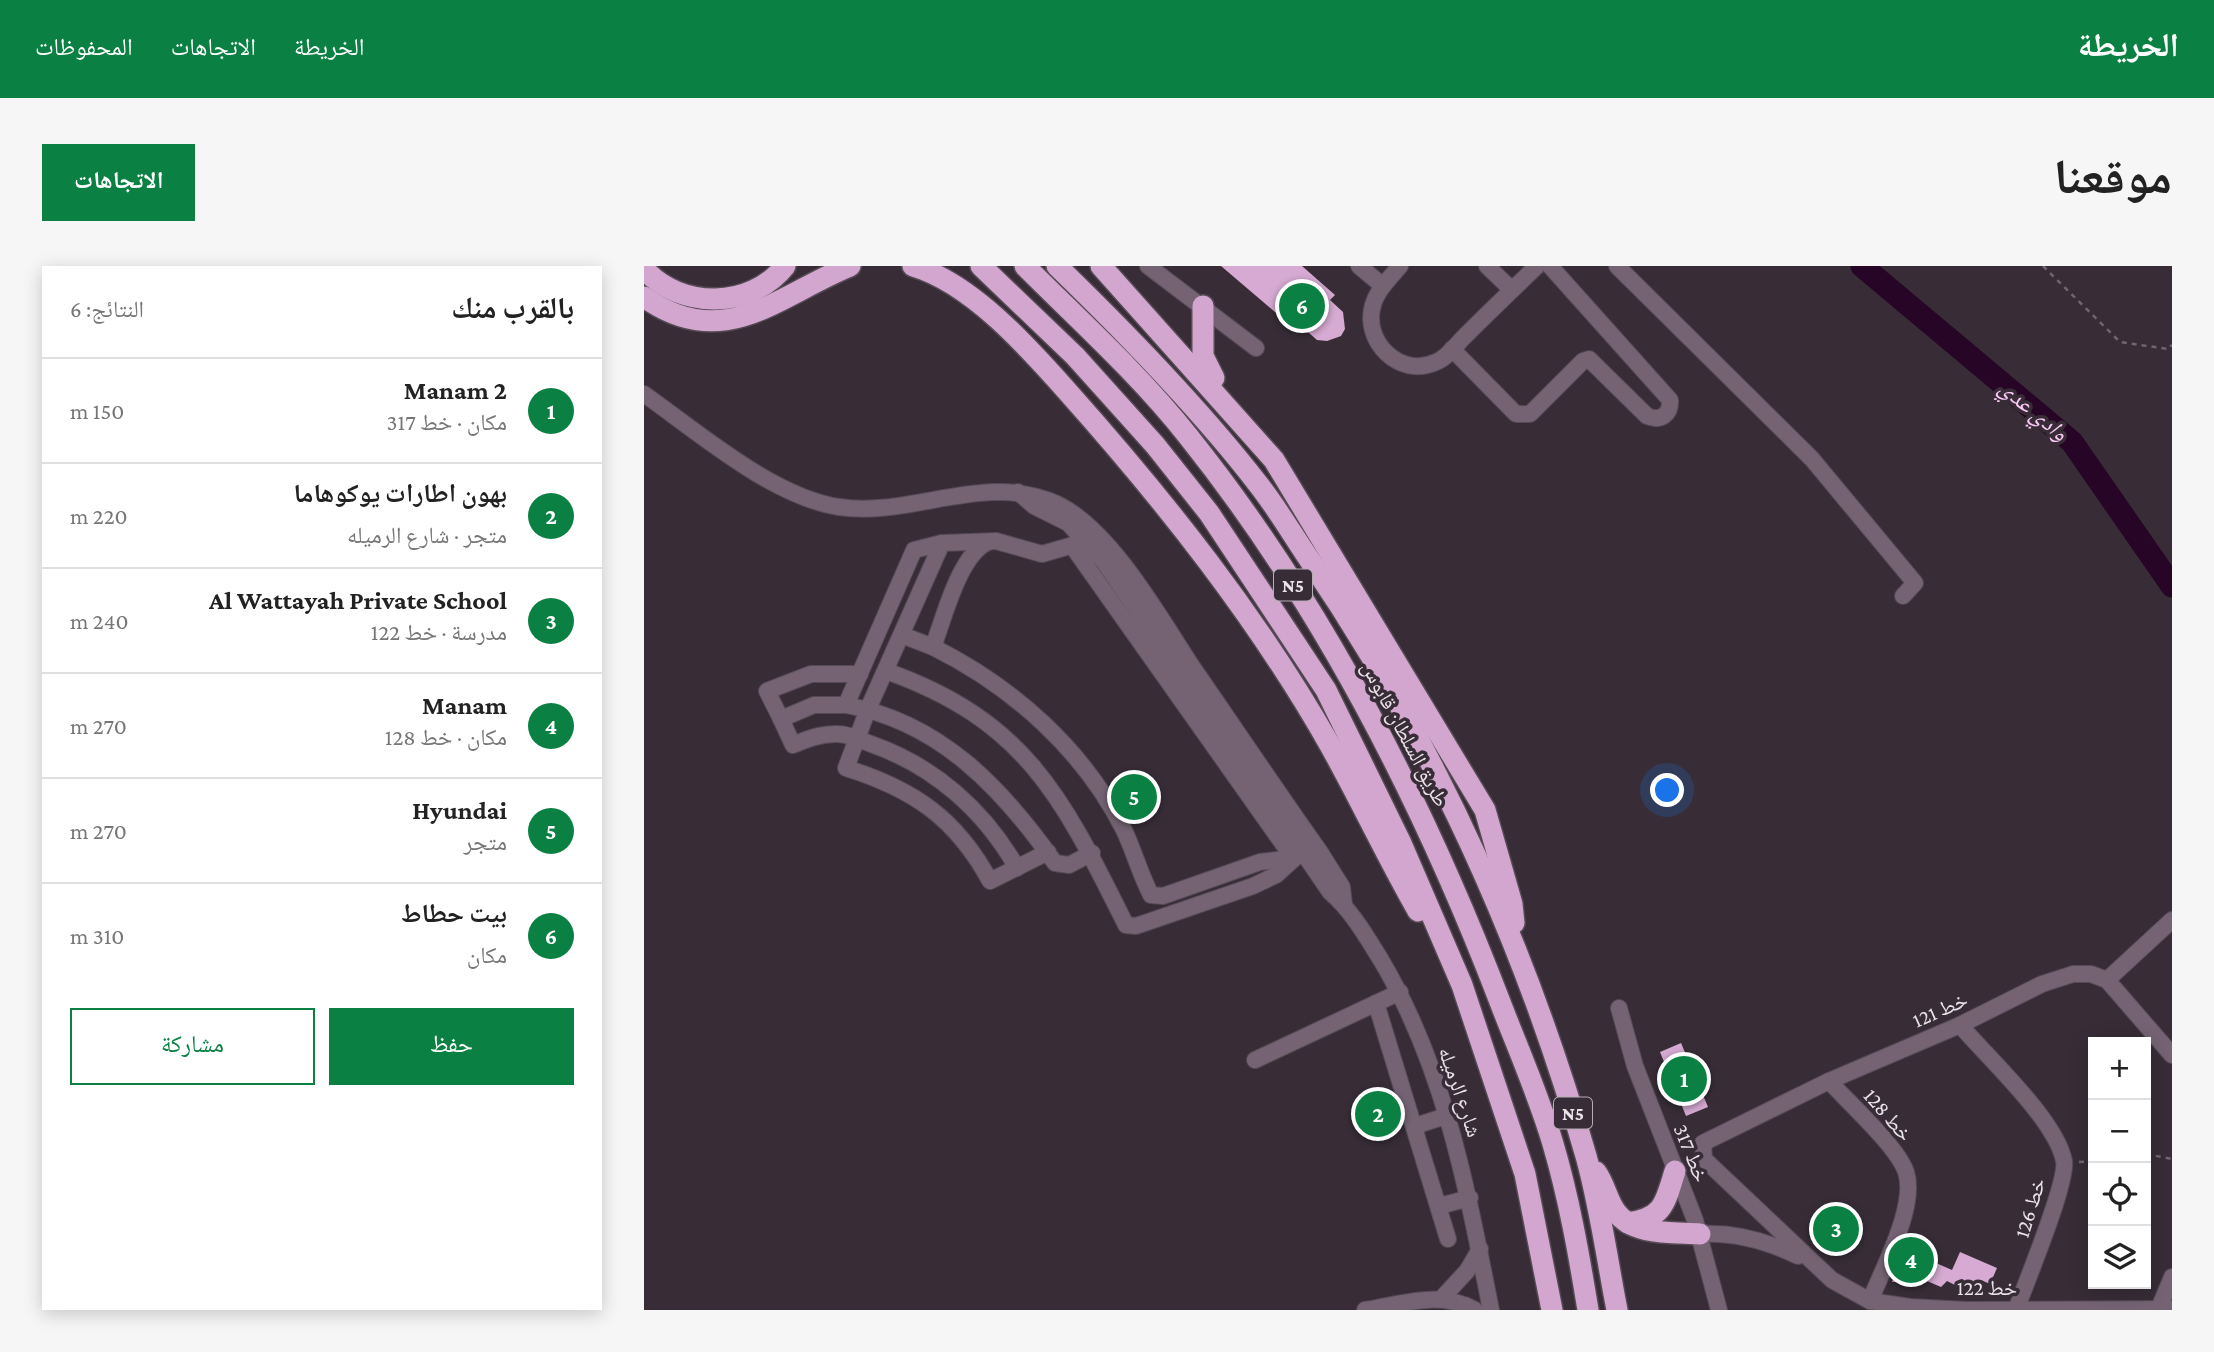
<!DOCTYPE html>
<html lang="ar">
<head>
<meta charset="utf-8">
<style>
	body { margin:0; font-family:"Crimson Pro","Noto Naskh Arabic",serif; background:#f6f6f6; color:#222; direction:rtl }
	.controls { position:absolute; right:21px; bottom:21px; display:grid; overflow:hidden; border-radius:0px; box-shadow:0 4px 18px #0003 }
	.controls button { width:63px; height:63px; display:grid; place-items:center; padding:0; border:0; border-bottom:2px solid #e0e0e0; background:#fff; color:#222; font:35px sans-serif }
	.you { position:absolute; left:1024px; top:525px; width:24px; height:24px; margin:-18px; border:5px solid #fff; border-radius:50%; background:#1a73e8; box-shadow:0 0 0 10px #1a73e833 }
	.badge { display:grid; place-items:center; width:46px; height:46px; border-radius:50%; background:#0b8043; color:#fff; font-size:23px; font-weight:700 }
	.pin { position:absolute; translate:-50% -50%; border:4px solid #fff; box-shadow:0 2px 7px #0006 }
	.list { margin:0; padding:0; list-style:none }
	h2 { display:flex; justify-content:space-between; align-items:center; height:91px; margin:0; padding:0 28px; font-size:30px }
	h2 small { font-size:23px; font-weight:400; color:#767676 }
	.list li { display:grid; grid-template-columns:46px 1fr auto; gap:21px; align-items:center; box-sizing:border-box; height:105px; padding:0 28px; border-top:2px solid #e0e0e0 }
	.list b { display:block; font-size:26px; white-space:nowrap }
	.list p { margin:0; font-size:23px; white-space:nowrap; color:#767676 }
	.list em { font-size:23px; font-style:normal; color:#767676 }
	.actions { display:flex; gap:14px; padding:21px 28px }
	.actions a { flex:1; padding:16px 0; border:2px solid #0b8043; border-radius:0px; text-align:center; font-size:24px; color:#0b8043 }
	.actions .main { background:#0b8043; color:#fff }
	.icon { flex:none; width:38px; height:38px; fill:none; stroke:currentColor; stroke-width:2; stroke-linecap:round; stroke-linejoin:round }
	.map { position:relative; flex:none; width:1528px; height:1044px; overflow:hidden; direction:ltr; border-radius:0px }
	header { display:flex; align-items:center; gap:42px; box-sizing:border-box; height:98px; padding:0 35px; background:#0b8043; color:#fff }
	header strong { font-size:33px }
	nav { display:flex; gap:38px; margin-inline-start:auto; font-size:24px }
	.intro { display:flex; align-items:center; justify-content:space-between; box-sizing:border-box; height:168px; padding:0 42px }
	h1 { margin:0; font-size:49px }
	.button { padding:18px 32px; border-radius:0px; background:#0b8043; color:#fff; font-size:24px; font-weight:700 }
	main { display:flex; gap:42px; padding:0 42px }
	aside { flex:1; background:#fff; border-radius:0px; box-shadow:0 4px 18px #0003 }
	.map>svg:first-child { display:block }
</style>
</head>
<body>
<header>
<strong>الخريطة</strong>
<nav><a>الخريطة</a><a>الاتجاهات</a><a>المحفوظات</a></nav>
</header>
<div class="intro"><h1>موقعنا</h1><a class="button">الاتجاهات</a></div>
<main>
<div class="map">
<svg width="1528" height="1044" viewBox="0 0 1528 1044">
	<rect width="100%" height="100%" fill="#382d37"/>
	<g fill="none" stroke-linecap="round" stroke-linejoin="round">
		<polyline stroke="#270526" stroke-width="23" points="1218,0 1428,176 1528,320"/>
	</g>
	<g fill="#d6aad2">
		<polygon points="577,0 658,0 691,29 686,34 699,46 701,63 697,70 683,75 673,74 657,60 652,64"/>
		<polygon points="1037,777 1064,841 1042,850 1016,786"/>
		<polygon points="1260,983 1308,1004 1316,986 1353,1002 1346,1018 1337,1014 1336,1018 1324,1019 1315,1015 1313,1020 1303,1015 1297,1021 1283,1015 1248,1016"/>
	</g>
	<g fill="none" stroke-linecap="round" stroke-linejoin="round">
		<defs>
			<g id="minor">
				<polyline points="504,0 612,82"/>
				<polyline points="715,0 739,20"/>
				<path d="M 756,0 C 746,12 733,24 729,39 C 718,75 756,113 792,96 C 803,92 812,79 820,71 C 844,47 868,24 893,0"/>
				<polyline points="843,0 868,24"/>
				<polyline points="973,0 1168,193 1271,317 1259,330"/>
				<path d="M 808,83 L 872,148 L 886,148 L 939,95 L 945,93 L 1003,150 C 1017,156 1027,148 1026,134 L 906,0"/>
				<path d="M 0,128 C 55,167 129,231 195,241 C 268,252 342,205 413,238 C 466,263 515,350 547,399 C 590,461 632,524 676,586 L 698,621 L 700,639"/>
				<path d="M 374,226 L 390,240 L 424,257 L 460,296 L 686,626 C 708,645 722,670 737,694 C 801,802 823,923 847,1044"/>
				<path d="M 344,276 C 315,289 300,352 289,381 C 369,421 439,483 480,564 C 490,585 496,608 507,629 L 519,630 L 616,596 L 649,592"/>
				<path d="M 298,277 L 270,284 L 202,439 C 296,456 358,522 411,597 L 425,599 L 448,587"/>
				<polyline points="429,281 649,592"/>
				<polyline points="258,369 289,381"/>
				<path d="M 242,405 C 383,455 419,533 482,659 L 492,660 L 609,620 L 632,609 L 653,590"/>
				<path d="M 202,439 L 170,439 L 137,453 L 149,479 C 163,473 176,468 191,468 C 203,467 216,474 227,478 C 290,500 340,544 373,602"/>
				<polyline points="137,453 123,425 167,408 216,408"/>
				<path d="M 404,586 L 346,615 C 312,552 269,523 202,502 L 224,443 L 298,277 L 352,275 L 398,288 L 443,275 L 452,278"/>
				<polyline points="1463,714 1528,654"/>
				<polyline points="732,737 804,973"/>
				<polyline points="975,742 991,800 1051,954 1075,1044"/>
				<path d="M 1316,759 C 1345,793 1412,854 1420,895 C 1424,916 1381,1019 1372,1044"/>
				<polyline points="1528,789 1463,714 1447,708 1429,708 1398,718 1316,759 1185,815 1059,877 1060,893 1188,1014 1226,1035 1266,1041 1323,1044 1528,1043"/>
				<polyline points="611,794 756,726"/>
				<path d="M 1185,815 C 1204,836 1253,880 1262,906 C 1273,940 1239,1002 1226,1035"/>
				<polyline points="771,860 805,849"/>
				<polyline points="795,940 826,932"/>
				<path d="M 1056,968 C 1091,966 1123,975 1154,990"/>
				<polyline points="798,1032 823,1005 836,983"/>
				<polyline points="1515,1042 1528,1011"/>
				<path d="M 721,1044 C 758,1038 796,1024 831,1044"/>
			</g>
			<g id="highway">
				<path d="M 269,0 C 327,17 383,80 423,125 C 521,235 614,352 687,481 C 717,535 743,591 774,645"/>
				<polyline points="337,0 431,90 511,179 565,247 682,424 756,575 818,719 881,908 908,1044"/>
				<path d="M 381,0 C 436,55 496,109 544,170 C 679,339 779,535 856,736 C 874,783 895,830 909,878 C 925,932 935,989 944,1044"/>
				<path d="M 413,0 C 481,66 556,143 614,218 C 633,242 648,268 665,293 C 790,476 881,678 942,890 C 956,940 963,993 973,1044"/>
				<polyline points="457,0 630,194 841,544 868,638 870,657"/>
				<path d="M 0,3 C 37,44 107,43 141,0"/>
				<path d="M 0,31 C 80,88 134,29 206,0"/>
				<polyline points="559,40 559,90 570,112"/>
				<path d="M 952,906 C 961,918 963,934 972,946 C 989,970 1030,966 1056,968"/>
				<path d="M 984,957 C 1020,952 1021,937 1031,905"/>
			</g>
		</defs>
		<use href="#minor" stroke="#554a54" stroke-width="18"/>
		<use href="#highway" stroke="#554a54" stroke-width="24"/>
		<g stroke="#70666f" stroke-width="2.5" stroke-dasharray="5 5" stroke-linecap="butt">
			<polyline points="1399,0 1476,76 1524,83 1528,79"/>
			<polyline points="1502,888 1528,893"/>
			<polyline points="1435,896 1449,895"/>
		</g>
		<use href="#minor" stroke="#756373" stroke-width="16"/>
		<use href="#highway" stroke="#d2a6ce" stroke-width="21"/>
	</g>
	<g text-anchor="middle" stroke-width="7" stroke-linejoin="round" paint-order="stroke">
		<g fill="#382d37" stroke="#b5acb4" stroke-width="2">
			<rect x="630" y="303.5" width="38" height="31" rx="5"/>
			<rect x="910" y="831.5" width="38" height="31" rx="5"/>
		</g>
		<g font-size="19" font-weight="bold" fill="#ebe3ea">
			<text x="649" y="326">N5</text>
			<text x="929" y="854">N5</text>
		</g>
		<g font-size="21" fill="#ebe3ea" stroke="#382d37">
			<text transform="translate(761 468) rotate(62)" y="7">طريق السلطان قابوس</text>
			<text transform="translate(1296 744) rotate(-24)" y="7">خط 121</text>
			<text transform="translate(816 826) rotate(71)" y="7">شارع الرميله</text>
			<text transform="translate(1244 849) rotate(49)" y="7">خط 128</text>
			<text transform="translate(1047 887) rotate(68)" y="7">خط 317</text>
			<text transform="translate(1386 942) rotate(-73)" y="7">خط 126</text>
			<text x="1343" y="1029">خط 122</text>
		</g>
		<g font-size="23" font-style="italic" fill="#fbc8f7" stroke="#382d37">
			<text transform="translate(1390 144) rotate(40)" y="8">وادي عدي</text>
		</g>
	</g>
</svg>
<div class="controls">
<button>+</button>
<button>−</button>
<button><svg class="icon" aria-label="locate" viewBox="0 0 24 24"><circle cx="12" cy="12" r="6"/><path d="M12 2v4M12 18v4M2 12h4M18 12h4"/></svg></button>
<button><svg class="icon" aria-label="layers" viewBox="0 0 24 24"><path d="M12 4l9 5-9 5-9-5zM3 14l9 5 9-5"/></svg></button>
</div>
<div class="you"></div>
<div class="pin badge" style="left:1040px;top:813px">1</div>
<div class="pin badge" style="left:734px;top:848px">2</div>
<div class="pin badge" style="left:1192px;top:963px">3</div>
<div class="pin badge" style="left:1267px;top:994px">4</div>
<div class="pin badge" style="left:490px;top:531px">5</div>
<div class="pin badge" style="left:658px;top:40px">6</div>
</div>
<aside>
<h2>بالقرب منك<small>النتائج: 6</small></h2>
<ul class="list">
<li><span class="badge">1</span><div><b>Manam 2</b><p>مكان · خط 317</p></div><em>150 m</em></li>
<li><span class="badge">2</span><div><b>بهون اطارات يوكوهاما</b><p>متجر · شارع الرميله</p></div><em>220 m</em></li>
<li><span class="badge">3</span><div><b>Al Wattayah Private School</b><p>مدرسة · خط 122</p></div><em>240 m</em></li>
<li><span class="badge">4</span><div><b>Manam</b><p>مكان · خط 128</p></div><em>270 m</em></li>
<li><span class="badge">5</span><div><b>Hyundai</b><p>متجر</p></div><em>270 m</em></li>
<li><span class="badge">6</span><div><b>بيت حطاط</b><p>مكان</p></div><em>310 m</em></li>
</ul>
<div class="actions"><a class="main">حفظ</a><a>مشاركة</a></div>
</aside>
</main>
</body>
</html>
